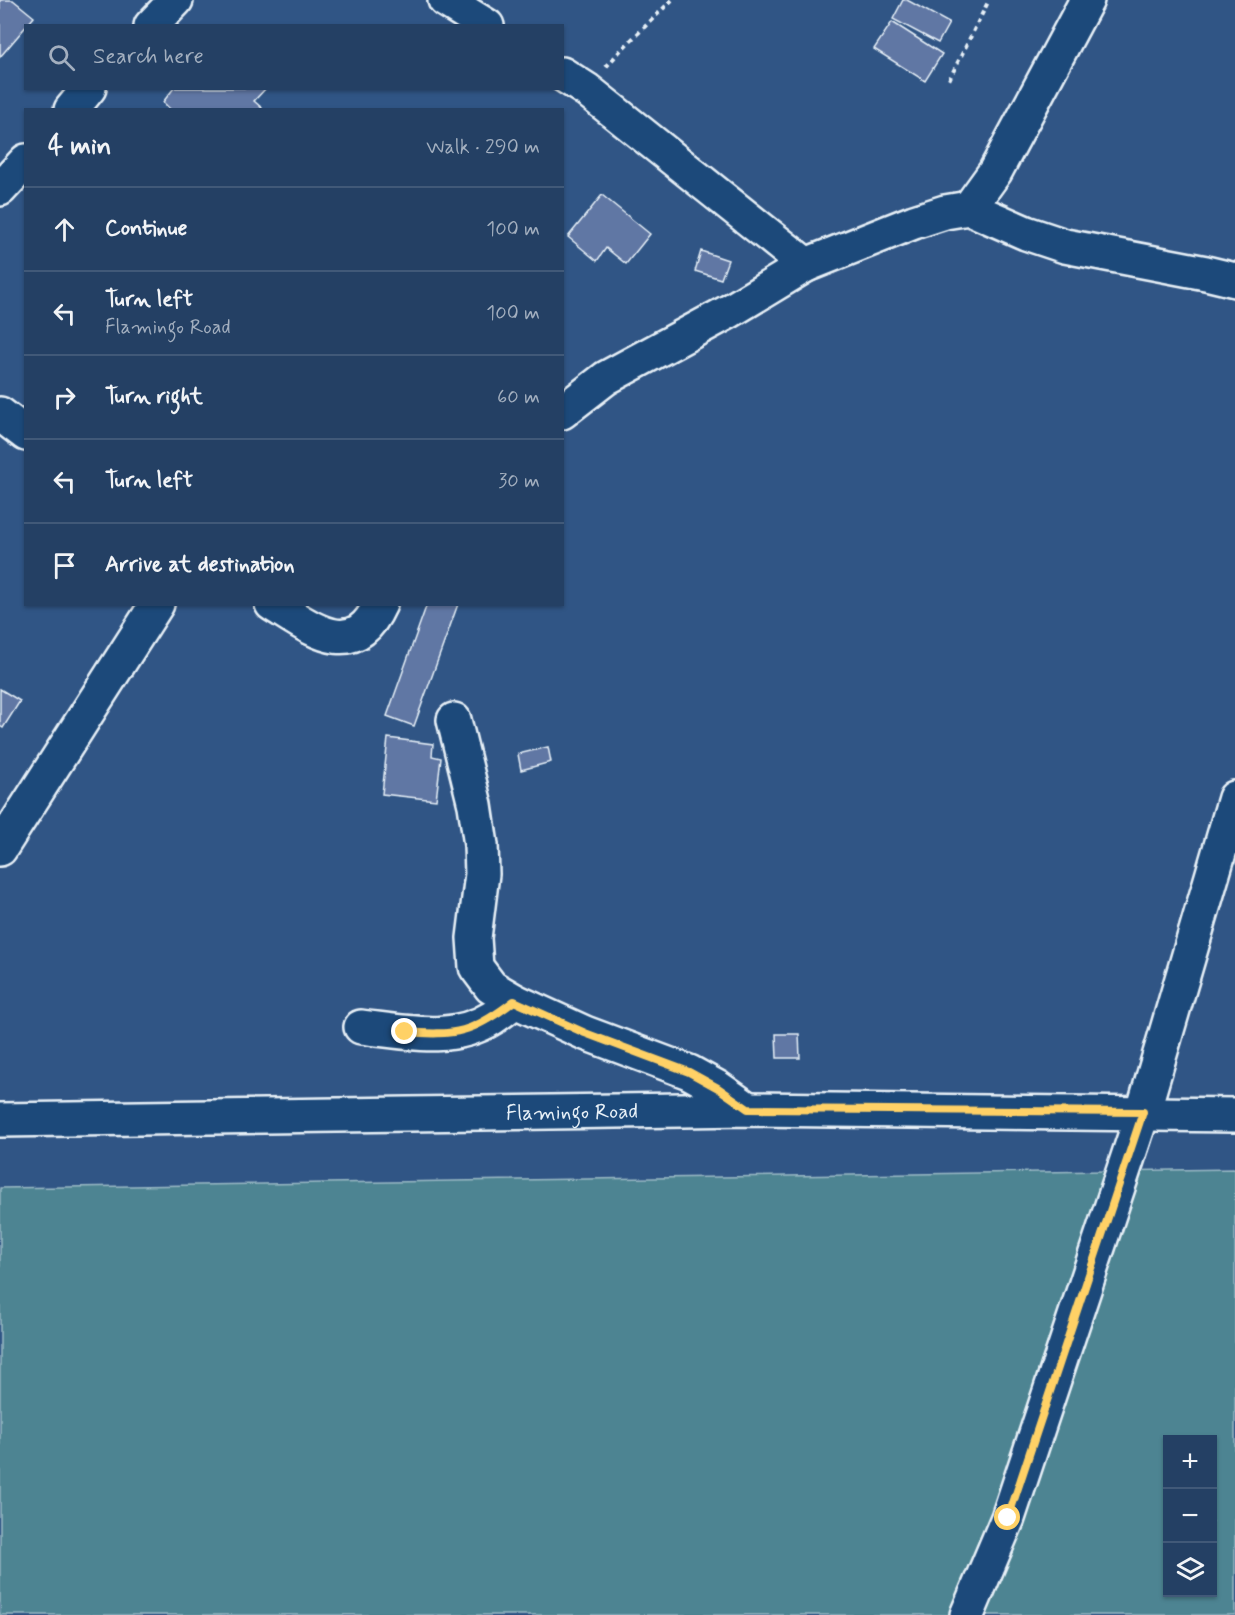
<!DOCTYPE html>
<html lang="en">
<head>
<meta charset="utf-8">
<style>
	body { margin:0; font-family:Mynerve,sans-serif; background:#2c476a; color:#f1f3f6 }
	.controls { position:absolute; right:18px; bottom:18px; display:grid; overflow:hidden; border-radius:0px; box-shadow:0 2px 4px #0004 }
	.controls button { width:54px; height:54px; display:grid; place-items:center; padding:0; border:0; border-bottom:2px solid #415978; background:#244064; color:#f1f3f6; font:30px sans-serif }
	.stop { position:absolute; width:18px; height:18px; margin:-14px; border:4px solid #ffd166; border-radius:50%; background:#fff }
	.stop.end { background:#ffd166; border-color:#fff; box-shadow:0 2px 6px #0008 }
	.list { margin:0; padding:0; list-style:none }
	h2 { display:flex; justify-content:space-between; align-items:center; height:78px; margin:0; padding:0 24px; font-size:26px }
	h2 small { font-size:20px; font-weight:400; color:#a3afbf }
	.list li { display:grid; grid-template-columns:39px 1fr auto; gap:18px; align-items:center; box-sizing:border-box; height:84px; padding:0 24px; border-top:2px solid #415978 }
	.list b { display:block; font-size:22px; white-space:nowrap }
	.list p { margin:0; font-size:20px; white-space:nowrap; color:#a3afbf }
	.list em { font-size:20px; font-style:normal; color:#a3afbf }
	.icon { flex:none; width:33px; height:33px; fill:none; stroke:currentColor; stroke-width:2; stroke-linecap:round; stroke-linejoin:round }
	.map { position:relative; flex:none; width:1235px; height:1615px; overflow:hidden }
	.search { position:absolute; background:#244064; box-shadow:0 2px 4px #0004; left:24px; top:24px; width:540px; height:66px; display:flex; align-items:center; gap:15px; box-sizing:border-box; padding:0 21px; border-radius:0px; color:#a3afbf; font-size:22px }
	.panel { position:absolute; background:#244064; box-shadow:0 2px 4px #0004; left:24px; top:108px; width:540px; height:498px; border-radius:0px }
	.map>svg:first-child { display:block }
</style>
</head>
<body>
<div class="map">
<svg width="1235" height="1615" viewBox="0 0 1235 1615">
	<rect width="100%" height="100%" fill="#305585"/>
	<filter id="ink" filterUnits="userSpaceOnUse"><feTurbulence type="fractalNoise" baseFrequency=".0167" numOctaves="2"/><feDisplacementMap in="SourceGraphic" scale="12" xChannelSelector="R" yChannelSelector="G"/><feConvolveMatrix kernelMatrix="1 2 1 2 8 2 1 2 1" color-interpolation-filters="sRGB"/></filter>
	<g filter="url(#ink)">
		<path fill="#4e8492" stroke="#9bbac5" stroke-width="1.5" fill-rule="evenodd" d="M 1235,1169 L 1235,1615 L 0,1615 L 0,1188 ZM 1168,1440 L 1212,1440 L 1212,1592 L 1168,1592 Z"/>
		<g fill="#6177a4" stroke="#e8f1f8" stroke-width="1.5">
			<polygon points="0,0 13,0 34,17 0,57"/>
			<polygon points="903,0 907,0 949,23 938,43 893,19"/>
			<polygon points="892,22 942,54 925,81 874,49"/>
			<polygon points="174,88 266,88 254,101 262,108 260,110 171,110 163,102"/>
			<polygon points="602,195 650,234 626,264 606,248 597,261 568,237"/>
			<polygon points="701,251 728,260 721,279 695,271"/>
			<polygon points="427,604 458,604 414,726 387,716"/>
			<polygon points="0,689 20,701 3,728 0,726"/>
			<polygon points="388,738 433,744 432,756 441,758 436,800 382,794"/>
			<polygon points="548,747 551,762 521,770 518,754"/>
			<polygon points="776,1034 799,1034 800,1058 777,1058"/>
		</g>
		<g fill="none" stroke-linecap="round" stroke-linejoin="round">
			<defs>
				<g id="minor">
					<polyline points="445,0 487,26"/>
					<polyline points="151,26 176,0"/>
					<polyline points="562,74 587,90 806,265"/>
					<polyline points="71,110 89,88"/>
					<polyline points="0,189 26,161"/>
					<polyline points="969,208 995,172 1087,0"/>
					<polyline points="562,412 606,378 730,311 806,265 914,222 945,212 969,208 1026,233 1065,246 1206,273 1235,280"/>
					<polyline points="0,414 26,434"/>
					<path d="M 272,604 C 310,627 353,664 380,604"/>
					<polyline points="454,720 475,805 481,845 482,874 474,938 476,967 491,987 515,1001 585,1033 689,1072 718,1088 748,1109"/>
					<polyline points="0,849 157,604"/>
					<path d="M 361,1027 C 404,1032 453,1043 492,1018 C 500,1013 507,1007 515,1001"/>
					<path id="s1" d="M 0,1120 L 748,1109 L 1235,1115"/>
					<polyline points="967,1615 1008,1518 1143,1112 1235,798"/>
				</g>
			</defs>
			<use href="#minor" stroke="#e8f1f8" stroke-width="38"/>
			<g stroke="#e8f1f8" stroke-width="4" stroke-dasharray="4.5 4.5" stroke-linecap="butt">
				<polyline points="606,67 620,51 672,0"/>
				<polyline points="949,80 989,0"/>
			</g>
			<use href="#minor" stroke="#1f4a7a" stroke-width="33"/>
		</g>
	</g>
	<g fill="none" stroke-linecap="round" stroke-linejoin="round" filter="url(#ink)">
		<path stroke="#ffd166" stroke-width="8" d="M 405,1032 C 456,1036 473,1033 514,1001 L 585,1033 L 689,1072 L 718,1088 L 748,1109 L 1143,1112 L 1008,1518"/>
	</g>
	<g text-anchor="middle" stroke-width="6" stroke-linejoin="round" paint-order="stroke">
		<g font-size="21" fill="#e8f1f8" stroke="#1f4a7a">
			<text dy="7" stroke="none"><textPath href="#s1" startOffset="572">Flamingo Road</textPath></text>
		</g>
	</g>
</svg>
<div class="controls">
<button>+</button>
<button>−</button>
<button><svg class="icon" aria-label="layers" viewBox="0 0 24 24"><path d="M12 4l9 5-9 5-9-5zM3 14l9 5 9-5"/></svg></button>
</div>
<div class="stop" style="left:1008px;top:1518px"></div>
<div class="stop end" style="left:405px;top:1032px"></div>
<div class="search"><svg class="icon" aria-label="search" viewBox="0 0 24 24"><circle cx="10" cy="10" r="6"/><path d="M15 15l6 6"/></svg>Search here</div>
<section class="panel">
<h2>4 min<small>Walk · 290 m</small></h2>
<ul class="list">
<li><svg class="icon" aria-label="ahead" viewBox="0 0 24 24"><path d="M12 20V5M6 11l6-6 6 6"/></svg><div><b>Continue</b></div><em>100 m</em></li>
<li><svg class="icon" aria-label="left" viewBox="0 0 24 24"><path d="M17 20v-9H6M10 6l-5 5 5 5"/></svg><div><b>Turn left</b><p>Flamingo Road</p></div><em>100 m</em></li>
<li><svg class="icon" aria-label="right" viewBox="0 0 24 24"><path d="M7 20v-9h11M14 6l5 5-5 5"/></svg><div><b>Turn right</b></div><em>60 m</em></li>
<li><svg class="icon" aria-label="left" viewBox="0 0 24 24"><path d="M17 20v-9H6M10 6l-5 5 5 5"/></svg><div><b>Turn left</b></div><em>30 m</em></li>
<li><svg class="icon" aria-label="arrive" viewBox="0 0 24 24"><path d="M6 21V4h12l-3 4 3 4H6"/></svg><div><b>Arrive at destination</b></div></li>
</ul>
</section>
</div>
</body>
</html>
